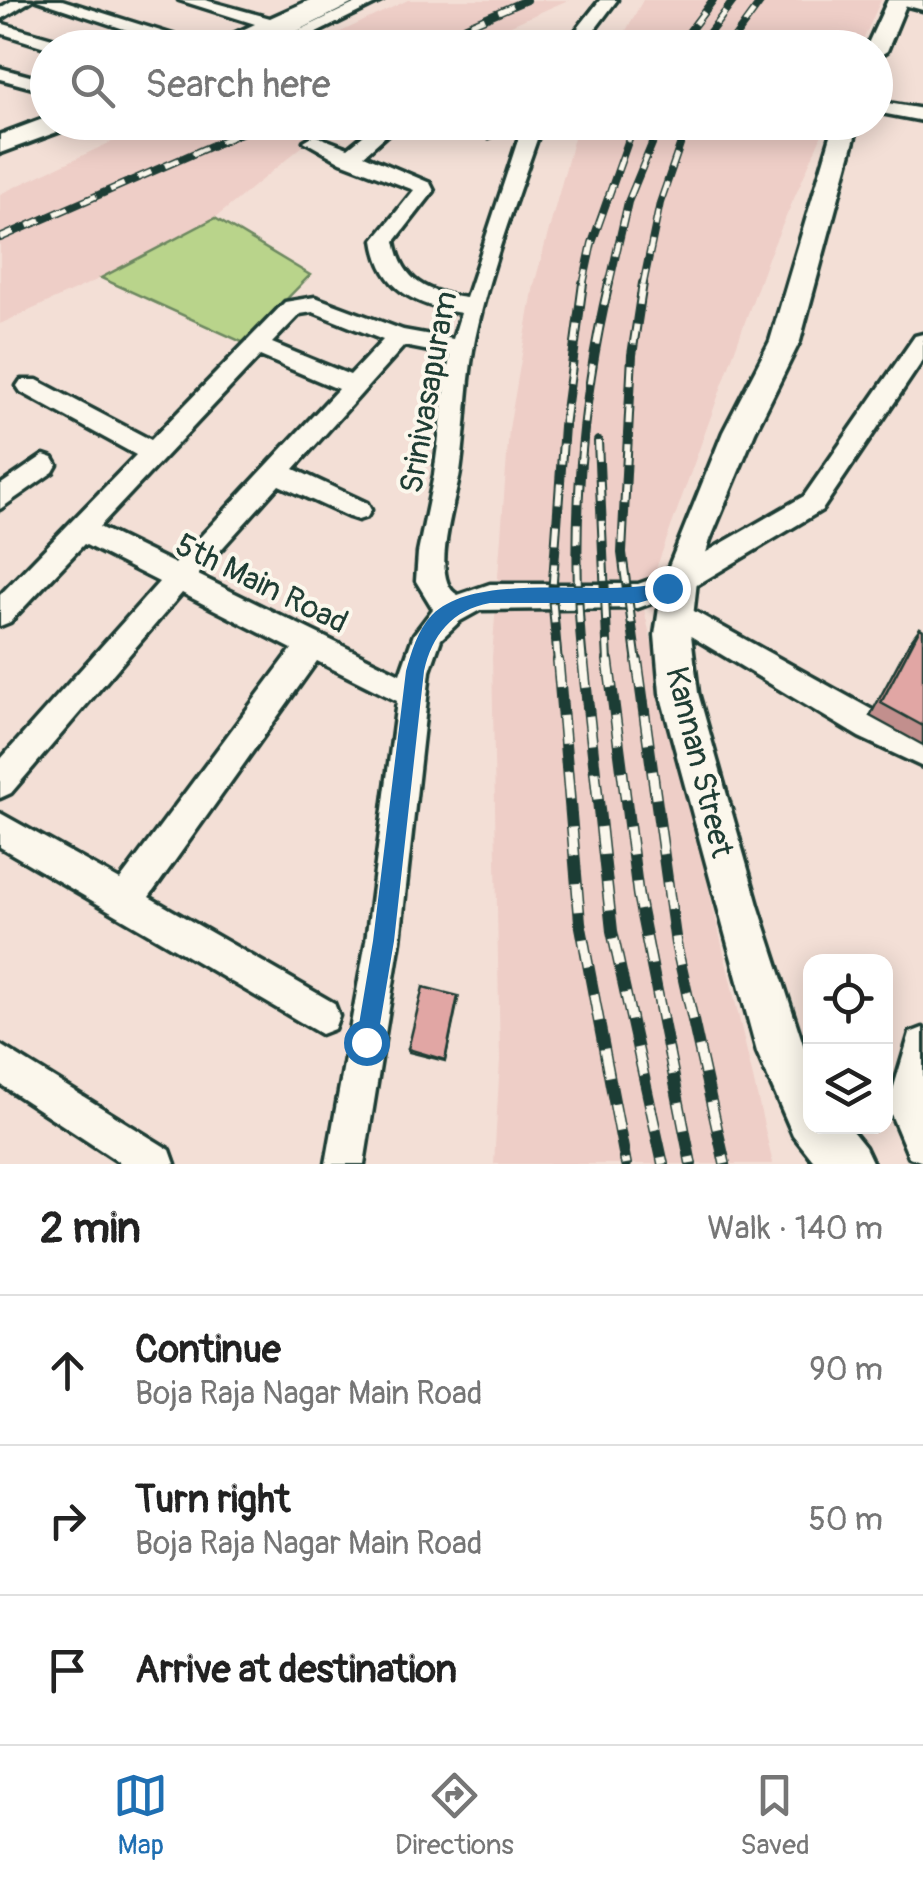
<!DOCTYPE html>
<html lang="en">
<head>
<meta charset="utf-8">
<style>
	body { margin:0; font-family:Pangolin,sans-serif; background:#f6f6f6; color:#222 }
	.controls { position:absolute; right:30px; bottom:30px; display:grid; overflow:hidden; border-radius:20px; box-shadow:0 5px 25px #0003 }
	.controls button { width:90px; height:90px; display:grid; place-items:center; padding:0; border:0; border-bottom:2px solid #e0e0e0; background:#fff; color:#222; font:50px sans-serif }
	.stop { position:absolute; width:30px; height:30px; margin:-22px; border:8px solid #1f6fb2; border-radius:50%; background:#fff }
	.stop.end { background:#1f6fb2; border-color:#fff; box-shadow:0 2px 10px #0008 }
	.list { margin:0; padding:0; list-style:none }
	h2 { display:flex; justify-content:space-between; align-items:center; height:130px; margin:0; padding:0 40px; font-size:42px }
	h2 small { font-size:32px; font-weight:400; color:#767676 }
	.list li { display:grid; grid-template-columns:65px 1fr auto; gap:30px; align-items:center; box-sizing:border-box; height:150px; padding:0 40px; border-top:2px solid #e0e0e0 }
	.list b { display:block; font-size:38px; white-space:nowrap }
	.list p { margin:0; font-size:32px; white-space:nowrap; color:#767676 }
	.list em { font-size:32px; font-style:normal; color:#767676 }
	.icon { flex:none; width:55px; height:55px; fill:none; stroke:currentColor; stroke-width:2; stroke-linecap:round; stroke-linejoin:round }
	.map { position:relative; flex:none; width:923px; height:1164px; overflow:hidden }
	.search { position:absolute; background:#fff; box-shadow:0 5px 25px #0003; left:30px; right:30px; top:30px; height:110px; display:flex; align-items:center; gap:25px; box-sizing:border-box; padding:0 35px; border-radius:55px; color:#767676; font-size:38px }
	.sheet { height:580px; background:#fff }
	nav { display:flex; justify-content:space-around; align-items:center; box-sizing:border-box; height:140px; border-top:2px solid #e0e0e0; background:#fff; font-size:28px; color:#767676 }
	nav a { display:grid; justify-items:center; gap:5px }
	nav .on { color:#1f6fb2 }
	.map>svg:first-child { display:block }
</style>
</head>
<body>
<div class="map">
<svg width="923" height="1164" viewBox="0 0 923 1164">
	<rect width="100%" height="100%" fill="#f3dfd6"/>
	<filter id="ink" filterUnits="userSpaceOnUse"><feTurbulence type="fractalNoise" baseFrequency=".01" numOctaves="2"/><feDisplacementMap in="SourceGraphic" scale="20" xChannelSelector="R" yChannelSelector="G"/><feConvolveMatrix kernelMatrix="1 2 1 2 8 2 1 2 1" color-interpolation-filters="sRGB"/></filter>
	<g filter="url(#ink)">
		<g fill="#eecec7">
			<polygon points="408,0 568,0 461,47 309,47"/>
			<polygon points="643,0 881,0 860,47 617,47"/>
			<polygon points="152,123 331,123 215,218 101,278 0,324 0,194"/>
			<polygon points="578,123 827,123 768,258 643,605 773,1164 494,1164 500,1060 492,657 509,429 534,285"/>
		</g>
		<polygon fill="#b9d48b" stroke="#6c8860" stroke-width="2.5" points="215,218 310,275 244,343 101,278"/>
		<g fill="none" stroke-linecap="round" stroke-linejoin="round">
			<defs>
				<g id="minor">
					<polygon points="13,0 32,0 0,20 0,8"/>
					<polygon points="37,0 62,0 208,46 255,24 179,0 205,0 270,18 310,0 332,0 231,48 181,48"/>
					<polygon points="362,0 383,0 286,48 263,48"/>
					<polygon points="600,0 617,0 581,48 509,48 553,35 571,37"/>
					<polygon points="923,0 923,10 889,1 889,0"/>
					<polygon points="0,23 73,44 75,48 48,48 0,33"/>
					<polygon points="0,68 48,81 48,92 0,79"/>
					<polygon points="876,101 923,109 923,121 876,112"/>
					<path d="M 380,122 L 401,122 L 364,155 L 430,183 L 434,191 L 395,241 C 402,281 427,293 466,298 L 524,122 L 543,122 C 518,196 487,273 473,350 C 466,390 466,432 460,472 C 456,500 428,581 458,595 L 490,584 L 638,584 L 670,573 L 804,496 L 915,336 L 923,334 L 923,360 L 822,510 L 690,589 L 638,608 L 480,610 L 460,621 L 441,639 L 430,671 L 400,941 L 364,1164 L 326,1164 L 366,941 L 397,701 L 317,661 L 149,897 L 334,1003 L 339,1016 L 334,1029 L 321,1034 L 0,847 L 0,813 L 120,880 L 292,649 L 182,593 L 11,793 L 0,798 L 0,760 L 159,582 L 84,544 L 10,622 L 0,626 L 0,595 L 136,455 L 21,392 L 17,386 L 21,380 L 37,380 L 151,440 L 285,302 L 315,297 L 403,330 L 453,339 L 461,313 C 415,305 381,290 374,240 L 414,190 L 341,162 L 304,141 L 314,135 L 348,148 ZM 313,312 L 383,340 L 350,375 L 272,343 L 300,314 ZM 404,346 L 450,355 L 434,475 L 418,553 L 416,581 L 433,609 L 414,634 L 400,674 L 198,575 L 279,485 L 349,517 L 358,520 L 367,517 L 371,510 L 367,503 L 294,469 ZM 260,356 L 338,389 L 175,564 L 99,527 Z"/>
					<polygon points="459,122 485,122 498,131 489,137"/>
					<polygon points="44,455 53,458 57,465 53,472 0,509 0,485"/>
					<polygon points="674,600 923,738 923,767 859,737 664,620 660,612 664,604"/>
					<polygon points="923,1028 923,1162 909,1157 888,1107 910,1033"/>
					<polygon points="0,1045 170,1150 175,1164 122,1164 0,1084"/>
				</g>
				<g id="tertiary">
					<polygon points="888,0 908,0 887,51 876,58 876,48 866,48"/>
					<polygon points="835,122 859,122 800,341 755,432 710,540 697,581 691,635 698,693 758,905 810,1066 810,1126 848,1126 865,1147 873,1164 816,1164 793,1135 757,1052 660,693 655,635 663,581 723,432 770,341"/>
				</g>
				<g id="secondary">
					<polygon points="327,0 359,0 264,48 231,48"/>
					<polygon points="48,117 48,122 71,122 68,128 0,153 0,135"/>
				</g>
			</defs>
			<use href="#minor" stroke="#1f3d34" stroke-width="7"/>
			<use href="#tertiary" stroke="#1f3d34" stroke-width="7"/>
			<use href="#secondary" stroke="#1f3d34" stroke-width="8"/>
			<use href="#minor" fill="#fbf7ec" fill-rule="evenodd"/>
			<use href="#tertiary" fill="#fbf7ec" fill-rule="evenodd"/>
			<use href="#secondary" fill="#fbf7ec" fill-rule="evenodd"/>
			<defs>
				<g id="rail-far2">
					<polyline points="416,48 526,0"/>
					<polyline points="677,48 713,0"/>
					<polyline points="698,48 734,0"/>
					<polyline points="727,48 762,0"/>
					<polyline points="0,238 266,122"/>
					<polyline points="583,285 592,243 635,122"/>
					<polyline points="609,285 628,202 661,122"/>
					<polyline points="643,285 660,203 688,122"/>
				</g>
				<g id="rail-far1">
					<polyline points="598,441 608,663"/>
					<polyline points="558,663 552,595 564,426 583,283"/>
					<path d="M 583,663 C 570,538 580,405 609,283"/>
					<polyline points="637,663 622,553 632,355 643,283"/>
				</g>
				<g id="rail">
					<polyline points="558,660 580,922 626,1164"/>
					<polyline points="583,660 612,931 663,1164"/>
					<polyline points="608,660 638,895 691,1164"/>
					<polyline points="637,660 676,944 725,1164"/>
				</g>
			</defs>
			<use href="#rail-far2" stroke="#1f3d34" stroke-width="8"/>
			<use href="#rail-far1" stroke="#1f3d34" stroke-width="10"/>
			<use href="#rail" stroke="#1f3d34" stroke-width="12"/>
			<use href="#rail-far2" stroke="#fbf7ec" stroke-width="5" stroke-dasharray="15" stroke-linecap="butt"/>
			<use href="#rail-far1" stroke="#fbf7ec" stroke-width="6" stroke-dasharray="20" stroke-linecap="butt"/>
			<use href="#rail" stroke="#fbf7ec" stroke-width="9" stroke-dasharray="28" stroke-linecap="butt"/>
		</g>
		<g fill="#c28f8d" stroke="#1f3d34" stroke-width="2.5">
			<polygon points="920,628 923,630 923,745 870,716 909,643"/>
			<polygon points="458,999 445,1061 409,1052 408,1049"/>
		</g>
		<g fill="#e1a6a4" stroke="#1f3d34" stroke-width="2.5">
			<polygon points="920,628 923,630 923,726 881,703"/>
			<polygon points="423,987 458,996 445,1060 408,1049"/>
		</g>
	</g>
	<path fill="#1f6fb2" d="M 667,582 L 673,584 L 673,593 L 638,603 L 490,603 C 452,610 432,635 424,671 L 394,941 L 377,1042 L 374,1050 L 366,1053 L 359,1050 L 356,1042 L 373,941 L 406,671 C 411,653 418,629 432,615 C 478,569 603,599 667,582 Z"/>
	<g text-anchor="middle" stroke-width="8" stroke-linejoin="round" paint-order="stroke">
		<g font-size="32" fill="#1f3d34" stroke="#fbf7ec">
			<text transform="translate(428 392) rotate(-80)" y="11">Srinivasapuram</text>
			<text transform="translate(262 583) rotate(26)" y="11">5th Main Road</text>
			<text transform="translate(700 762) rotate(76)" y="11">Kannan Street</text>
		</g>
	</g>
</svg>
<div class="controls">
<button><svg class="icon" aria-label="locate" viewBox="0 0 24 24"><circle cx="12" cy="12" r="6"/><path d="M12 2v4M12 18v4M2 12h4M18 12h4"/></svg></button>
<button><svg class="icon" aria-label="layers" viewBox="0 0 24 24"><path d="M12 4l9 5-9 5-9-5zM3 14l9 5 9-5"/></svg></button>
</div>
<div class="stop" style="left:366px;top:1042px"></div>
<div class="stop end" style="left:667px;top:588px"></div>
<div class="search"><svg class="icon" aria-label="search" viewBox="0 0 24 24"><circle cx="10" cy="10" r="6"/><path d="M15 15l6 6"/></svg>Search here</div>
</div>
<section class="sheet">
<h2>2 min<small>Walk · 140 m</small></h2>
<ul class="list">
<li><svg class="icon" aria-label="ahead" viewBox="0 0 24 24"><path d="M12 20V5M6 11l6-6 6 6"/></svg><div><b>Continue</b><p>Boja Raja Nagar Main Road</p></div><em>90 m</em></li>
<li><svg class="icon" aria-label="right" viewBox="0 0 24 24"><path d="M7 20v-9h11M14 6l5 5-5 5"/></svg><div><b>Turn right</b><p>Boja Raja Nagar Main Road</p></div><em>50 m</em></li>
<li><svg class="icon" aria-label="arrive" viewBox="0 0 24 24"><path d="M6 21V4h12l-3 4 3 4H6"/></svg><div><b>Arrive at destination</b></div></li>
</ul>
</section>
<nav>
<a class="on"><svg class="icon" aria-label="map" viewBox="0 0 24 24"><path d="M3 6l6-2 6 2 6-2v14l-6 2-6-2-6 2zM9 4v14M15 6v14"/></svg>Map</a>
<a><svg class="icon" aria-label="directions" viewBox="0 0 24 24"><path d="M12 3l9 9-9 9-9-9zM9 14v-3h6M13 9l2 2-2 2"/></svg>Directions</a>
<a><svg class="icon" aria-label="saved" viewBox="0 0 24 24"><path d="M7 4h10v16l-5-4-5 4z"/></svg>Saved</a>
</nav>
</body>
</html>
